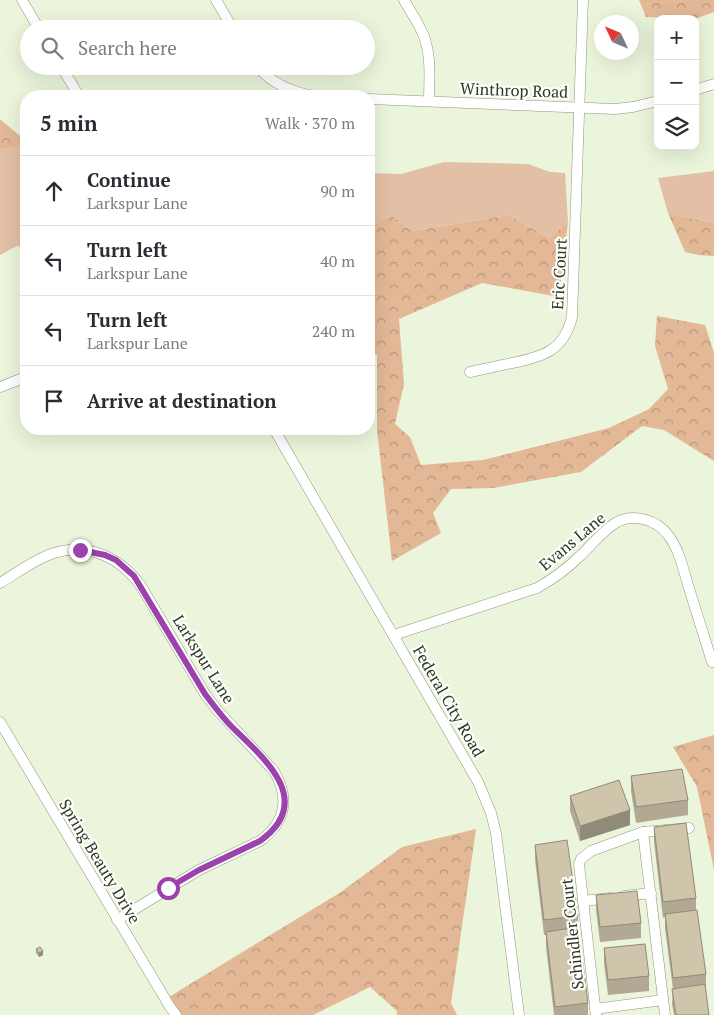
<!DOCTYPE html>
<html lang="en">
<head>
<meta charset="utf-8">
<style>
	body { margin:0; font-family:"PT Serif",serif; background:#f7f7f7; color:#2b2b33 }
	.controls { position:absolute; right:15px; top:15px; display:grid; overflow:hidden; border-radius:10px; box-shadow:0 5px 20px #0002 }
	.controls button { width:45px; height:45px; display:grid; place-items:center; padding:0; border:0; border-bottom:1px solid #e1e1e2; background:#fff; color:#2b2b33; font:25px sans-serif }
	.compass { position:absolute; left:594px; top:15px; width:45px; height:45px; border-radius:50%; background:#fff; box-shadow:0 5px 20px #0002; rotate:314deg }
	.stop { position:absolute; width:15px; height:15px; margin:-11px; border:4px solid #9b42ad; border-radius:50%; background:#fff }
	.stop.end { background:#9b42ad; border-color:#fff; box-shadow:0 1px 5px #0008 }
	.list { margin:0; padding:0; list-style:none }
	h2 { display:flex; justify-content:space-between; align-items:center; height:65px; margin:0; padding:0 20px; font-size:21px }
	h2 small { font-size:16px; font-weight:400; color:#7c7c81 }
	.list li { display:grid; grid-template-columns:32px 1fr auto; gap:15px; align-items:center; box-sizing:border-box; height:70px; padding:0 20px; border-top:1px solid #e1e1e2 }
	.list b { display:block; font-size:19px; white-space:nowrap }
	.list p { margin:0; font-size:16px; white-space:nowrap; color:#7c7c81 }
	.list em { font-size:16px; font-style:normal; color:#7c7c81 }
	.icon { flex:none; width:28px; height:28px; fill:none; stroke:currentColor; stroke-width:2; stroke-linecap:round; stroke-linejoin:round }
	.map { position:relative; flex:none; width:714px; height:1015px; overflow:hidden }
	.search { position:absolute; background:#fff; box-shadow:0 5px 20px #0002; left:20px; top:20px; width:355px; height:55px; display:flex; align-items:center; gap:12px; box-sizing:border-box; padding:0 18px; border-radius:28px; color:#7c7c81; font-size:19px }
	.panel { position:absolute; background:#fff; box-shadow:0 5px 20px #0002; left:20px; top:90px; width:355px; height:345px; border-radius:20px }
	.map>svg:first-child { display:block }
</style>
</head>
<body>
<div class="map">
<svg width="714" height="1015" viewBox="0 0 714 1015">
	<defs>
		<pattern id="forest-crowns" width="20" height="18" patternUnits="userSpaceOnUse" patternTransform="scale(1.25)"><rect width="20" height="18" fill="#e3b897"/><path d="M2 6a3 3 0 1 1 6 0M12 15a3 3 0 1 1 6 0" fill="none" stroke="#b8967b"/></pattern>
	</defs>
	<rect width="100%" height="100%" fill="#ebf5db"/>
	<g fill="#e3c0a5">
		<polygon points="26,145 26,247 17,246 0,255 0,150"/>
		<polygon points="444,162 528,164 550,172 565,173 568,222 549,238 508,215 412,231 391,215 369,228 369,173 401,174"/>
		<polygon points="714,171 714,223 668,213 658,178"/>
	</g>
	<g fill="url(#forest-crowns)">
		<polygon points="639,0 714,0 714,12 695,19 646,17"/>
		<polygon points="0,119 26,141 26,145 0,150"/>
		<polygon points="668,213 714,223 714,256 699,255 685,252"/>
		<polygon points="391,215 412,231 508,215 549,238 568,222 559,297 482,283 399,319 404,384 395,424 410,437 421,465 483,460 609,428 649,409 668,389 655,346 657,316 705,325 714,353 714,461 664,430 642,426 581,472 493,488 451,489 433,513 441,533 392,561 377,430 377,355 369,350 369,228"/>
		<polygon points="714,735 714,870 697,787 673,747"/>
		<polygon points="476,829 451,1003 457,1015 397,1015 397,1011 370,987 313,1015 180,1015 164,1000 341,892 402,847"/>
	</g>
	<g fill="none" stroke-linecap="round" stroke-linejoin="round">
		<defs>
			<g id="minor">
				<polyline points="22,0 39,29"/>
				<polyline points="216,0 233,29"/>
				<path d="M 404,0 C 410,11 418,22 423,34 C 432,56 429,79 429,101"/>
				<polyline points="61,66 79,96"/>
				<path d="M 257,66 C 272,84 291,92 314,96"/>
				<polyline points="695,90 714,84"/>
				<polyline points="369,99 615,109 633,107 658,101"/>
				<path d="M 470,372 C 484,369 498,366 512,363 C 542,357 564,351 572,317 L 583,0"/>
				<polyline points="0,387 26,377"/>
				<polyline points="274,429 478,782 491,813 496,833 519,1015"/>
				<path d="M 0,583 C 17,573 35,559 54,553 C 89,542 121,558 141,586 L 205,694 L 218,711 L 274,771 C 290,798 286,822 260,841 L 199,870 L 117,920"/>
				<path d="M 394,635 L 537,588 C 553,579 567,569 580,556 C 592,545 602,531 617,522 C 634,513 657,520 668,535 C 679,549 683,568 688,585 C 696,610 704,636 712,662"/>
				<polyline points="0,722 170,1007 176,1015"/>
				<polyline points="643,832 665,1015"/>
				<polyline points="624,896 651,893"/>
				<polyline points="583,901 610,898"/>
				<polyline points="595,1009 663,1000"/>
				<polyline points="596,1015 579,864 581,859 591,851 643,832 689,828"/>
			</g>
		</defs>
		<use href="#minor" stroke="#8d977f" stroke-width="11"/>
		<use href="#minor" stroke="#fff" stroke-width="10"/>
	</g>
	<g fill="#b1a993">
		<polygon points="631,776 688,800 688,815 636,823 631,791"/>
		<polygon points="570,796 630,825 580,841 570,811"/>
		<polygon points="654,827 696,898 696,910 706,974 706,989 705,989 709,1015 674,1015 672,1004 673,989 665,929 665,917 663,918 654,842"/>
		<polygon points="535,845 578,916 578,927 588,1003 588,1015 554,1015 546,947 546,935 544,935 535,860"/>
		<polygon points="596,895 641,923 641,938 600,942 596,910"/>
		<polygon points="604,948 649,976 649,991 608,995 604,963"/>
		<polygon points="36,949 43,955 39,957 36,953"/>
	</g>
	<g fill="#908a78">
		<polygon points="630,810 630,825 580,841 580,826"/>
		<polygon points="43,951 43,955 39,957 39,953"/>
	</g>
	<g fill="#cec5ab" stroke="#908a78">
		<polygon points="682,769 688,800 636,807 631,776"/>
		<polygon points="619,780 630,810 580,826 570,796"/>
		<polygon points="686,823 696,898 663,902 654,827"/>
		<polygon points="567,840 578,916 544,920 535,845"/>
		<polygon points="637,891 641,923 600,927 596,895"/>
		<polygon points="697,910 706,974 673,978 665,914"/>
		<polygon points="578,927 588,1003 555,1007 546,932"/>
		<polygon points="645,944 649,976 608,980 604,948"/>
		<polygon points="40,947 43,951 39,953 36,949"/>
		<polygon points="705,984 709,1015 676,1015 672,989"/>
	</g>
	<g fill="none" stroke-linecap="round" stroke-linejoin="round">
		<path stroke="#9b42ad" stroke-width="6" d="M 80,550 L 105,555 L 116,560 L 134,576 L 205,694 C 214,706 222,717 232,727 C 264,758 316,801 260,841 L 199,870 L 168,888"/>
	</g>
	<g text-anchor="middle" stroke-width="4.5" stroke-linejoin="round" paint-order="stroke">
		<g font-size="16" fill="#30342a" stroke="#fdfff9">
			<text transform="translate(514 90) rotate(2)" y="6">Winthrop Road</text>
			<text transform="translate(559 274) rotate(-87)" y="6">Eric Court</text>
			<text transform="translate(572 541) rotate(-40)" y="6">Evans Lane</text>
			<text transform="translate(204 659) rotate(58)" y="6">Larkspur Lane</text>
			<text transform="translate(449 701) rotate(60)" y="6">Federal City Road</text>
			<text transform="translate(100 861) rotate(59)" y="6">Spring Beauty Drive</text>
			<text transform="translate(572 934) rotate(-96)" y="6">Schindler Court</text>
		</g>
	</g>
</svg>
<div class="controls">
<button>+</button>
<button>−</button>
<button><svg class="icon" aria-label="layers" viewBox="0 0 24 24"><path d="M12 4l9 5-9 5-9-5zM3 14l9 5 9-5"/></svg></button>
</div>
<svg class="compass" viewBox="-18 -18 36 36"><path d="M0-13l5 13h-10z" fill="#e53935"/><path d="M0 13l5-13h-10z" fill="#7c7c81"/></svg>
<div class="stop" style="left:168px;top:888px"></div>
<div class="stop end" style="left:80px;top:550px"></div>
<div class="search"><svg class="icon" aria-label="search" viewBox="0 0 24 24"><circle cx="10" cy="10" r="6"/><path d="M15 15l6 6"/></svg>Search here</div>
<section class="panel">
<h2>5 min<small>Walk · 370 m</small></h2>
<ul class="list">
<li><svg class="icon" aria-label="ahead" viewBox="0 0 24 24"><path d="M12 20V5M6 11l6-6 6 6"/></svg><div><b>Continue</b><p>Larkspur Lane</p></div><em>90 m</em></li>
<li><svg class="icon" aria-label="left" viewBox="0 0 24 24"><path d="M17 20v-9H6M10 6l-5 5 5 5"/></svg><div><b>Turn left</b><p>Larkspur Lane</p></div><em>40 m</em></li>
<li><svg class="icon" aria-label="left" viewBox="0 0 24 24"><path d="M17 20v-9H6M10 6l-5 5 5 5"/></svg><div><b>Turn left</b><p>Larkspur Lane</p></div><em>240 m</em></li>
<li><svg class="icon" aria-label="arrive" viewBox="0 0 24 24"><path d="M6 21V4h12l-3 4 3 4H6"/></svg><div><b>Arrive at destination</b></div></li>
</ul>
</section>
</div>
</body>
</html>
